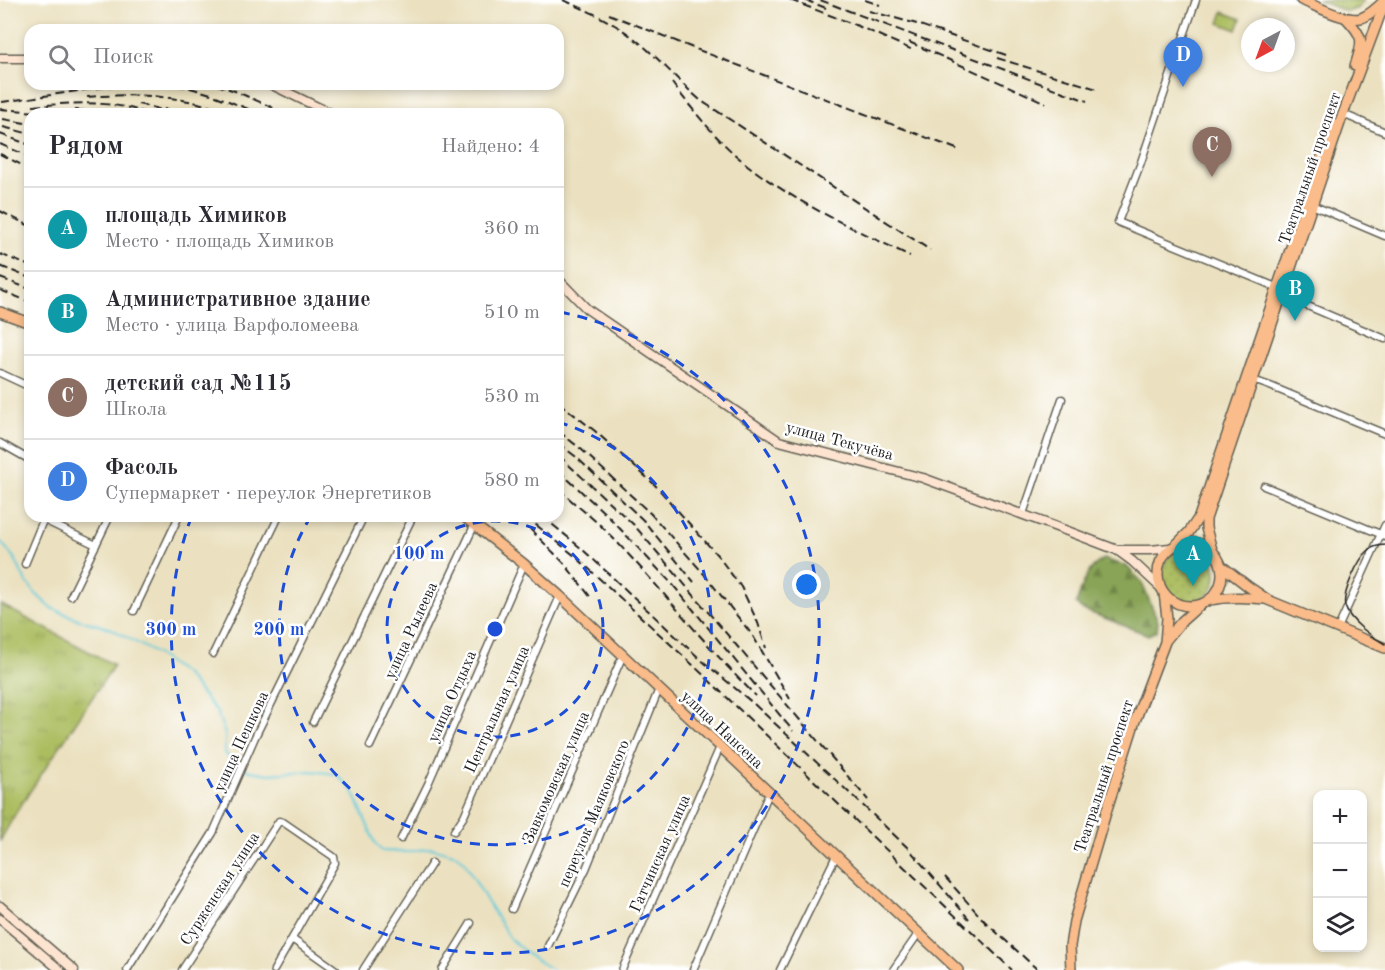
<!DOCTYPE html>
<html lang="ru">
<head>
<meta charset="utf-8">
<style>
	body { margin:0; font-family:"Old Standard TT",serif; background:#f2f2f3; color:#2b2b33 }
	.controls { position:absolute; right:18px; bottom:18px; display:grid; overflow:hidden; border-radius:12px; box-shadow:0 3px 9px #0003 }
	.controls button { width:54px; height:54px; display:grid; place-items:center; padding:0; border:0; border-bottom:2px solid #e1e1e2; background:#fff; color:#2b2b33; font:30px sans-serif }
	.compass { position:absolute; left:1241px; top:18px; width:54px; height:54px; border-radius:50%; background:#fff; box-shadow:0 3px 9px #0003; rotate:221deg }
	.you { position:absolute; left:807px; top:585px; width:21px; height:21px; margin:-15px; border:4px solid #fff; border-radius:50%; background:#1a73e8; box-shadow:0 0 0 9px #1a73e833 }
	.badge { display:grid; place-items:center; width:39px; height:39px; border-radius:50%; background:#7c3aed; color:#fff; font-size:20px; font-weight:700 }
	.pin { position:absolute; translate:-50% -50px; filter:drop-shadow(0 2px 3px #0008) }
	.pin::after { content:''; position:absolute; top:32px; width:21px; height:18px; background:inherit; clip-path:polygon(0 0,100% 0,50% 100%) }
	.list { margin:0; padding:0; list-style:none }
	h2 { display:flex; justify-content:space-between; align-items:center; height:78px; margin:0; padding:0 24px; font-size:26px }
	h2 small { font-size:20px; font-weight:400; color:#7c7c81 }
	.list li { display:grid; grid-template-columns:39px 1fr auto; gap:18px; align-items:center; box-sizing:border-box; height:84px; padding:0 24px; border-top:2px solid #e1e1e2 }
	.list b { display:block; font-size:22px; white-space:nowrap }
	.list p { margin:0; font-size:20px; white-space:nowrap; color:#7c7c81 }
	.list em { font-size:20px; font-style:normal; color:#7c7c81 }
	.icon { flex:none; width:33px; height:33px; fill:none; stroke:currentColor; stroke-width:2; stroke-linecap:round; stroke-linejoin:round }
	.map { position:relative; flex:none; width:1385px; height:970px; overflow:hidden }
	.search { position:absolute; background:#fff; box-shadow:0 3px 9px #0003; left:24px; top:24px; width:540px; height:66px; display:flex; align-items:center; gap:15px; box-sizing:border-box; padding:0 21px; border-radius:18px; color:#7c7c81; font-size:22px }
	.panel { position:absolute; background:#fff; box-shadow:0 3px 9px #0003; left:24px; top:108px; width:540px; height:414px; border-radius:18px }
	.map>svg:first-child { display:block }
</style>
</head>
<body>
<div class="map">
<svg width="1385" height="970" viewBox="0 0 1385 970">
	<defs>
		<pattern id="grass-dots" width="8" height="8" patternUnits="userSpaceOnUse" patternTransform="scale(1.5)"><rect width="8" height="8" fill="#acbd60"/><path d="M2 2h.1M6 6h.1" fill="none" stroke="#93a253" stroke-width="1.8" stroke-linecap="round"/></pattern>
		<pattern id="forest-firs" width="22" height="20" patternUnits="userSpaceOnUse" patternTransform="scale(1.5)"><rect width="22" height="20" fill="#89a456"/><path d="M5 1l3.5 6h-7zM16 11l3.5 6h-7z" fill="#6f8546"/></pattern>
		<pattern id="park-tufts" width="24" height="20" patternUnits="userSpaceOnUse" patternTransform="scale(1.5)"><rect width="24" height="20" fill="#acbd60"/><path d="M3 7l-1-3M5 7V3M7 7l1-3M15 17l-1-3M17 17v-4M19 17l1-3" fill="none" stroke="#93a253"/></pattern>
	</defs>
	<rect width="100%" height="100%" fill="#fff"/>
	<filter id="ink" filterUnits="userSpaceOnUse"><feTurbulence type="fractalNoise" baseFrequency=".0167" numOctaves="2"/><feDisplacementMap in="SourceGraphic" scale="12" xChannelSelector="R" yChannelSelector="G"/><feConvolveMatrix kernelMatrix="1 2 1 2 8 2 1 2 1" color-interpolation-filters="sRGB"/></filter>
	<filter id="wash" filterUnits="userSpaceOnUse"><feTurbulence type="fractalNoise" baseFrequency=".008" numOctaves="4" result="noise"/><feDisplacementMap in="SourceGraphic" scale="24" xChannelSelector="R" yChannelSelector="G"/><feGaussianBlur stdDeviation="1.35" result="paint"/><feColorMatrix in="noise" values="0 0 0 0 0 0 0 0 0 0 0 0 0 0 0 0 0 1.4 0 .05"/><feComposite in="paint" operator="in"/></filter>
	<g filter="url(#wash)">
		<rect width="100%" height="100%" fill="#ebe1c0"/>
		<circle fill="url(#grass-dots)" stroke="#646c3e" stroke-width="1.5" cx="1189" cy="575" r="27"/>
		<path fill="url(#forest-firs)" stroke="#526039" stroke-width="1.5" d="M 1104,559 L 1126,566 L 1141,581 L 1158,621 L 1157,631 L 1148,635 L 1081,609 L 1076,604 C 1083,586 1085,569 1104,559 Z"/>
		<g fill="url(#park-tufts)" stroke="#646c3e" stroke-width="1.5">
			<polygon points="1317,0 1364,0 1358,8 1347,12"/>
			<polygon points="1223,12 1241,19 1237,30 1219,23"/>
			<polygon points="0,604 114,665 17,811 0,841"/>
		</g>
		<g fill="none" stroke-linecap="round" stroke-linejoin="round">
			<polyline stroke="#5fc9da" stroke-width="2" points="0,541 15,559 25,580 36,594 51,608 80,620 112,629 155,653 186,675 217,712 225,734 225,753 235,764 250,771 269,774 311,771 336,774 353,791 375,843 382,851 407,852 432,848 457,855 464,861 491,908 511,940 530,956 553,970"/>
		</g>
	</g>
	<g filter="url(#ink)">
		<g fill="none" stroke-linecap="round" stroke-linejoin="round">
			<defs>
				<g id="minor">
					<polyline points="1196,0 1140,165 1118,222 1276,287"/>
					<polyline points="1343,114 1385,132"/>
					<polyline points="1312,205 1385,236"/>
					<polyline points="1282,295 1385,339"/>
					<polyline points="0,373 30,387"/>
					<polyline points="1253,380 1270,386 1385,434"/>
					<polyline points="0,443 30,460"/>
					<polyline points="1264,486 1385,536"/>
					<polyline points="1023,514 1062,399"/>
					<polyline points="44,520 96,545"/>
					<polyline points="25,564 44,518"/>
					<polyline points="71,596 110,516"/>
					<polyline points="134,611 179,516"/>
					<polyline points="1338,628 1385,525"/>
					<polyline points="213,654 279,516"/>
					<polyline points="313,722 413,516"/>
					<polyline points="370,746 475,524"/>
					<polyline points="454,831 464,816 560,596"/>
					<polyline points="401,839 428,784 524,564"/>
					<polyline points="512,909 623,655"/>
					<polyline points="292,939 336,970"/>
					<polyline points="548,946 586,869 659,689"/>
					<polyline points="127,970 213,833 255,737 364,516"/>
					<polyline points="182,970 279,821 283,822 334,857 335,863 274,970"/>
					<polyline points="363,970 432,863"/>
					<polyline points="442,970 471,923"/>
					<polyline points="622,970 720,747"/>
					<polyline points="693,970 769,793"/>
					<polyline points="780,970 836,856"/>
					<polyline points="893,970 918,934"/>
				</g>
				<g id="secondary">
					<polyline points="0,58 30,58"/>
					<polyline points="270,84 332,114"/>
					<polyline points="558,279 587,309 779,441 923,478 1070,532 1117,550 1132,561 1161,588"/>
					<polyline points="1117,550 1150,550 1170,548"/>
					<polyline points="0,906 74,970"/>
					<polyline points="0,919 60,970"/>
				</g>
				<g id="primary">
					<path d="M 1301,0 C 1317,6 1345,22 1361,18 C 1370,15 1378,7 1385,0"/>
					<path d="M 1346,18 C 1365,38 1363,41 1355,66"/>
					<polyline points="0,312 30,323"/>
					<polyline points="463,516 524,564 560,596 958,970"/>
					<circle cx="1190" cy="574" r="32"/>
					<polyline points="1177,544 1189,532 1199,517 1333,124"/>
					<polyline points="1212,550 1206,528 1206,519 1343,114 1385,2"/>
					<polyline points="1223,567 1249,587 1268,600 1385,648"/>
					<path d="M 1210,600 C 1229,596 1247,597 1265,599"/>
					<polyline points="1166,640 1182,621 1200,605"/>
					<polyline points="1071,970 1070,946 1074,921 1107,809 1135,721 1165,642 1167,618 1164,593"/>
				</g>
			</defs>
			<use href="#minor" stroke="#646155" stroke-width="9"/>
			<use href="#secondary" stroke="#646155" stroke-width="11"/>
			<use href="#primary" stroke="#646155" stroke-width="12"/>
			<use href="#minor" stroke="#fff" stroke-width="6"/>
			<use href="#secondary" stroke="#fde4d0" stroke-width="8"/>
			<use href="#primary" stroke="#f9bc8a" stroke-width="9"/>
			<path stroke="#1c1c1c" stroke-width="1.5" d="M 1385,545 C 1378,546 1373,546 1368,551 C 1358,559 1342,594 1345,606 C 1349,621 1372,637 1385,644"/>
			<g stroke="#1c1c1c" stroke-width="2" stroke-dasharray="9 4.5" stroke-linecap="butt">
				<path d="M 563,0 C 589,11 614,22 636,40 C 659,58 678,81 700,100 L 930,250"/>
				<polyline points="790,0 858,26 915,51"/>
				<polyline points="805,0 826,8"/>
				<polyline points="820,0 1087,101"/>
				<polyline points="865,0 880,5"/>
				<polyline points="869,11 917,24 1009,56"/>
				<polyline points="609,14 688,46 959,150"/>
				<polyline points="909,42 1046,103"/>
				<polyline points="997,58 1097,89"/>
				<path d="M 672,83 C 695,113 720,144 750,167 C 799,205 855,229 910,256"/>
				<polyline points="215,84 235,91 287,114"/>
				<path d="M 87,97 C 136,93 186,95 231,114"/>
				<polyline points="2,102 126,84 169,85 187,87 211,94 261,114"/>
				<polyline points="138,104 155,108 172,114"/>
				<path d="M 33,106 C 76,103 107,99 149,114"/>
				<polyline points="0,109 63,114"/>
				<polyline points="164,109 190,114"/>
				<polyline points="75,110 88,111 101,114"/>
				<polyline points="3,119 30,124"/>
				<polyline points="3,127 30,134"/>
				<polyline points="0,134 30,145"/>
				<polyline points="0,144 30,157"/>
				<polyline points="0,154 30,169"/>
				<polyline points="0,211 30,226"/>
				<polyline points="0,254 30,266"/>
				<polyline points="0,266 30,278"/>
				<polyline points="0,278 30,289"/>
				<polyline points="0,290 30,302"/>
				<polyline points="558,402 595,431 655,485 718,556 741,587 758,623 766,648"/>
				<polyline points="558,431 581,449 651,514 704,574 753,636 790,699"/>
				<polyline points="558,443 575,456 643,520 694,582"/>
				<polyline points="558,455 634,525 868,800"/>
				<polyline points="558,470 609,517 673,585 793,731"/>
				<path d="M 558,489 C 572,501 586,513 600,525 C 655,579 701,642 756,696"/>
				<polyline points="525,516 575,556 694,666 1012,970"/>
				<polyline points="542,516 581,548 700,659 754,704 871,813 909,849 969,919"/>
				<polyline points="530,529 564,563 592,599"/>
				<polyline points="945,877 987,924"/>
				<polyline points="982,919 1038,970"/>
			</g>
		</g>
	</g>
	<g fill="none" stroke="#1d4ed8" stroke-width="3" stroke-dasharray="10 8">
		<circle cx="495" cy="629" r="108"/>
		<path d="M558 422A216 216 0 1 1 311 516"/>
		<path d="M560 312A324 324 0 1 1 191 518"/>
	</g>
	<g text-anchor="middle" stroke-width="5" stroke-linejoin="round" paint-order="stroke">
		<g font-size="16" fill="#1c1c1c" stroke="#fff">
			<text transform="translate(1309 168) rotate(-71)" y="6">Театральный проспект</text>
			<text transform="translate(840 440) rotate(15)" y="6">улица Текучёва</text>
			<text transform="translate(410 630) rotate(-65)" y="6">улица Рылеева</text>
			<text transform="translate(451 696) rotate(-66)" y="6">улица Отдыха</text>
			<text transform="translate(496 709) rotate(-66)" y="6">Центральная улица</text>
			<text transform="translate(723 729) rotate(43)" y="6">улица Нансена</text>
			<text transform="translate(240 741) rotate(-65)" y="6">улица Пешкова</text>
			<text transform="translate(1103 776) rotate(-72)" y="6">Театральный проспект</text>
			<text transform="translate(555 777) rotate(-66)" y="6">Завкомовская улица</text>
			<text transform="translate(593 813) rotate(-67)" y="6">переулок Маяковского</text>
			<text transform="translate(659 853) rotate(-66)" y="6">Гатчинская улица</text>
			<text transform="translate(219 888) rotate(-57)" y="6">Сурженская улица</text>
		</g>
	</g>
	<circle cx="495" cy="629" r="9" fill="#1d4ed8" stroke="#fff" stroke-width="3"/>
	<g font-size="18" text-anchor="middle" font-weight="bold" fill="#1d4ed8" stroke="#fff" stroke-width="5" stroke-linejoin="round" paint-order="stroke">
		<text x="419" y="559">100 m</text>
		<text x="171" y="635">300 m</text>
		<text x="279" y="635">200 m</text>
	</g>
</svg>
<div class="controls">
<button>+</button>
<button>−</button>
<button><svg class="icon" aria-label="layers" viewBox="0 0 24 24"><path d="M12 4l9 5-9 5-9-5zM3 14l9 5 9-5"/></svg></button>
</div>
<svg class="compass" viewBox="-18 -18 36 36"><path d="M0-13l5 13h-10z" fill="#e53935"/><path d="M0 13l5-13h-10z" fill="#7c7c81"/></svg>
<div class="you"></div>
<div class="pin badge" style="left:1193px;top:586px;background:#0f9aa8">A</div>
<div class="pin badge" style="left:1295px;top:321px;background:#0f9aa8">B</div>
<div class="pin badge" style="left:1212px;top:177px;background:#8d6e63">C</div>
<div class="pin badge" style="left:1183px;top:87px;background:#3f7fe0">D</div>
<div class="search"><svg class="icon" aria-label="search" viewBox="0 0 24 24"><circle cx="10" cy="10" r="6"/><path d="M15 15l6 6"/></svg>Поиск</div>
<section class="panel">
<h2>Рядом<small>Найдено: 4</small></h2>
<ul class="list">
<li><span class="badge" style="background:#0f9aa8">A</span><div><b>площадь Химиков</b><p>Место · площадь Химиков</p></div><em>360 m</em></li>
<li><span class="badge" style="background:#0f9aa8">B</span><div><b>Административное здание</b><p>Место · улица Варфоломеева</p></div><em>510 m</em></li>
<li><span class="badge" style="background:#8d6e63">C</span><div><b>детский сад №115</b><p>Школа</p></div><em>530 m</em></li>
<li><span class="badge" style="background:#3f7fe0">D</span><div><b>Фасоль</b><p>Супермаркет · переулок Энергетиков</p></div><em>580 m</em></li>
</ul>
</section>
</div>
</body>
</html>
